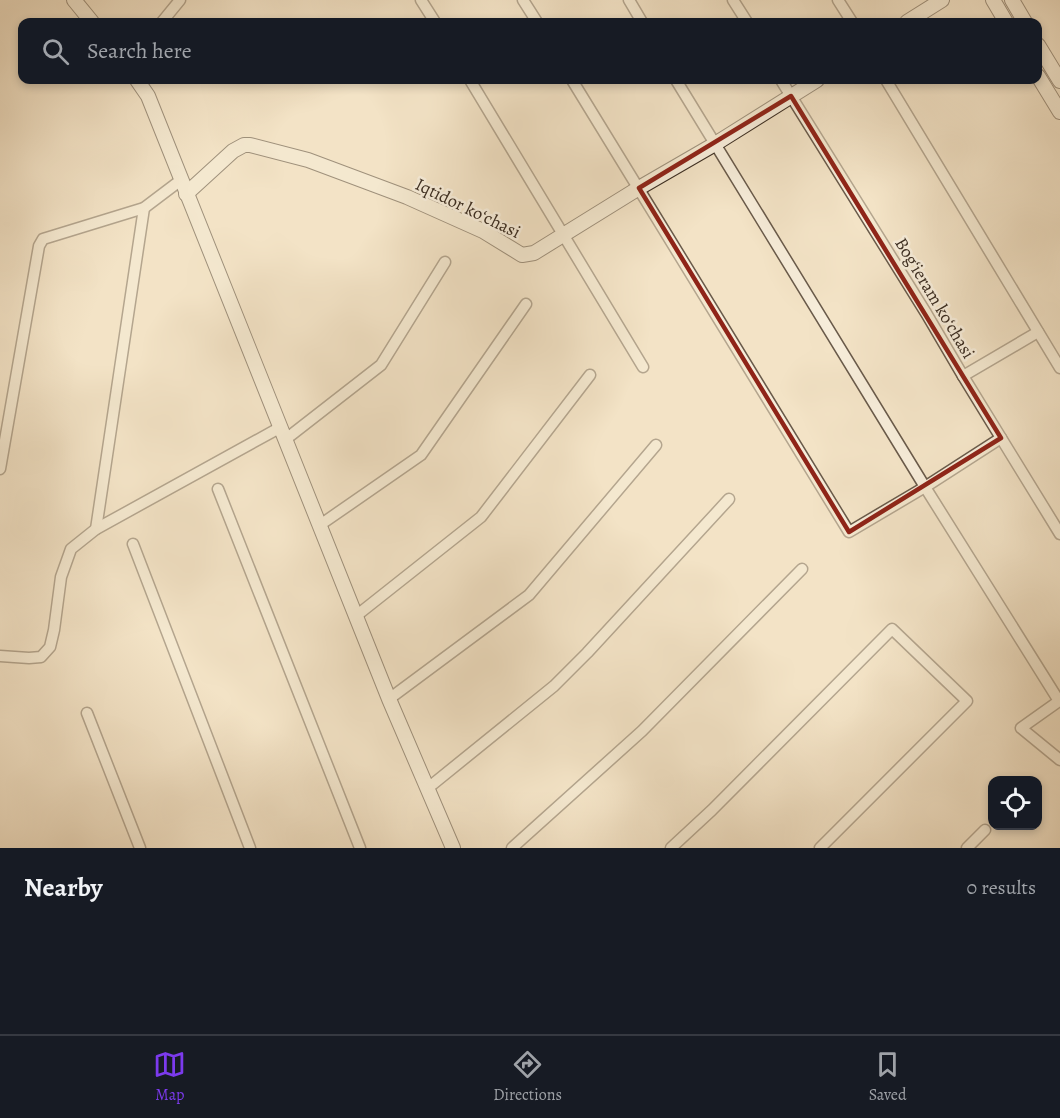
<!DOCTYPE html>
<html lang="en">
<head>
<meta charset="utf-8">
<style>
	body { margin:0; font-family:Alegreya,serif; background:#242831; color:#f1f3f6 }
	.controls { position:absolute; right:18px; bottom:18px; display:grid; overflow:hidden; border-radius:12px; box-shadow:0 3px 9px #0003 }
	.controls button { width:54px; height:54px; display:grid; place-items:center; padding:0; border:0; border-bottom:2px solid #363941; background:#171b24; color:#f1f3f6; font:30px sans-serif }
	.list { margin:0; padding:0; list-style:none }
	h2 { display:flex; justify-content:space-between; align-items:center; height:78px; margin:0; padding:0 24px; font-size:26px }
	h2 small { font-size:20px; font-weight:400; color:#9ea1a6 }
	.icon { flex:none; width:33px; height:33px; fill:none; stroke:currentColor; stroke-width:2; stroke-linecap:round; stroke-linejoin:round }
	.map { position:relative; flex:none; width:1060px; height:848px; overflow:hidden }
	.search { position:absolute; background:#171b24; box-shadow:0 3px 9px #0003; left:18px; right:18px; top:18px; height:66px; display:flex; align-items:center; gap:15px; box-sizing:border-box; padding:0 21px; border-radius:12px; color:#9ea1a6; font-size:22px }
	.sheet { height:186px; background:#171b24 }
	nav { display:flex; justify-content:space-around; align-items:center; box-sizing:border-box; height:84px; border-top:2px solid #363941; background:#171b24; font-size:16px; color:#9ea1a6 }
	nav a { display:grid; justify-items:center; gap:3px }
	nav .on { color:#7c3aed }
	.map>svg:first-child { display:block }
</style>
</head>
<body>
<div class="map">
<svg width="1060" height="848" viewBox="0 0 1060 848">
	<rect width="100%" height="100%" fill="#f3e3c6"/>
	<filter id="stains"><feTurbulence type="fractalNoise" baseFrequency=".00333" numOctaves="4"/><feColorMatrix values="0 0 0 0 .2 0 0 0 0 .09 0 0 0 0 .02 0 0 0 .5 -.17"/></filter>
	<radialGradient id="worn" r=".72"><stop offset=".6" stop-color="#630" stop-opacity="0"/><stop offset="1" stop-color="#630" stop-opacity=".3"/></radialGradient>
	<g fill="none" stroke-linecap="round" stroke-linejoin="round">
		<defs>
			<g id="street">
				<polyline points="421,0 435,22"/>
				<polyline points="523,0 537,22"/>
				<polyline points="629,0 642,22"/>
				<polyline points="733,0 747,22"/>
				<polyline points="838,0 852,22"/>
				<polyline points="162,22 180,0"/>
				<polyline points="470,80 643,367"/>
				<polyline points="572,80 849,532 925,487 1001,438"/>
				<polyline points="676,80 925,487 1059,701 1021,728 1060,760"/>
				<polyline points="781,80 926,313 963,376 1060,534"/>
				<polyline points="886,80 1060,368"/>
				<polyline points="963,376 1038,332"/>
				<polyline points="286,439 381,365 445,262"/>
				<polyline points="0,469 39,246 43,239 144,208 181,180"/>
				<polyline points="218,489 360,848"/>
				<polyline points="320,525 421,455 526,304"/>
				<polyline points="96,529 144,208"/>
				<polyline points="133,544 250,848"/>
				<polyline points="356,616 481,517 590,375"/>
				<polyline points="0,656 29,658 41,657 50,647 54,630 61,577 71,549 96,529 281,427"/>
				<polyline points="389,699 529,595 656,445"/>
				<polyline points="87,713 140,848"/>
				<polyline points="428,788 554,686 587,653 729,499"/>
				<polyline points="512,848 642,731 802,569"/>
				<polyline points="671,848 712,810 892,629 967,701 820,848"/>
				<polyline points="967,848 985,830"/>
			</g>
			<g id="secondary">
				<polyline points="74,0 92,22"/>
				<polyline points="993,0 1006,22"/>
				<polyline points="1012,0 1025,22"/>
				<polyline points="907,22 942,0"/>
				<polyline points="1038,45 1060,81"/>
				<polyline points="1038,76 1060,112"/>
				<polyline points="137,80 148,96 389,699 453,848"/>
				<polyline points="186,194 233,151 244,145 250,145 308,160 407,197 483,231 522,255 534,253 639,188 715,144 817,80"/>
			</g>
		</defs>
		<use href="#street" stroke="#695a4a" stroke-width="13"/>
		<use href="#secondary" stroke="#3b2d21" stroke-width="16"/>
		<use href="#street" stroke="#f7edda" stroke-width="10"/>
		<use href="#secondary" stroke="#f7edda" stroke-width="14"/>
	</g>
	<path d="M0 0H1060V848H0ZM 791,96 L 1001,438 L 849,532 L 639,188 Z" fill="#f3e3c6" fill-opacity=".55" fill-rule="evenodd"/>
	<path fill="none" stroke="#8f2418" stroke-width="4.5" stroke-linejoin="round" d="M 791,96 L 1001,438 L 849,532 L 639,188 Z"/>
	<g text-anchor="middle" stroke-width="5" stroke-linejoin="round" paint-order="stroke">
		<g font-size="18" fill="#3b2d21" stroke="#f7edda">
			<text transform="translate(468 208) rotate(26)" y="6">Iqtidor koʻchasi</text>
			<text transform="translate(935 298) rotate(59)" y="6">Bogʻieram koʻchasi</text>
		</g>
	</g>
	<rect width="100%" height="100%" filter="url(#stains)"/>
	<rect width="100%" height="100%" fill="url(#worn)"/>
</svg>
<div class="controls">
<button><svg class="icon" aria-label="locate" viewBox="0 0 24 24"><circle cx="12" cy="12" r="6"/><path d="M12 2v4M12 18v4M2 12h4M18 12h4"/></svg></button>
</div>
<div class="search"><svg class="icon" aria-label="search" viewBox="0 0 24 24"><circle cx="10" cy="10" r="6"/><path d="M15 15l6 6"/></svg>Search here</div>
</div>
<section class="sheet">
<h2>Nearby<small>0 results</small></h2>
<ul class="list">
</ul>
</section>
<nav>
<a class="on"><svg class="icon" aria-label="map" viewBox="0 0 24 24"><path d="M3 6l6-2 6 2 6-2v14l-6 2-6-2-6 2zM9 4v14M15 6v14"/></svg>Map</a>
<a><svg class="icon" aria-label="directions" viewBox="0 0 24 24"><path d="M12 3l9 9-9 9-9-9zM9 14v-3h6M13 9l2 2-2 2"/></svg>Directions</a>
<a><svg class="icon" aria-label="saved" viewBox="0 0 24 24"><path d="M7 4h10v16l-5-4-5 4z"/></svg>Saved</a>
</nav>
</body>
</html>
